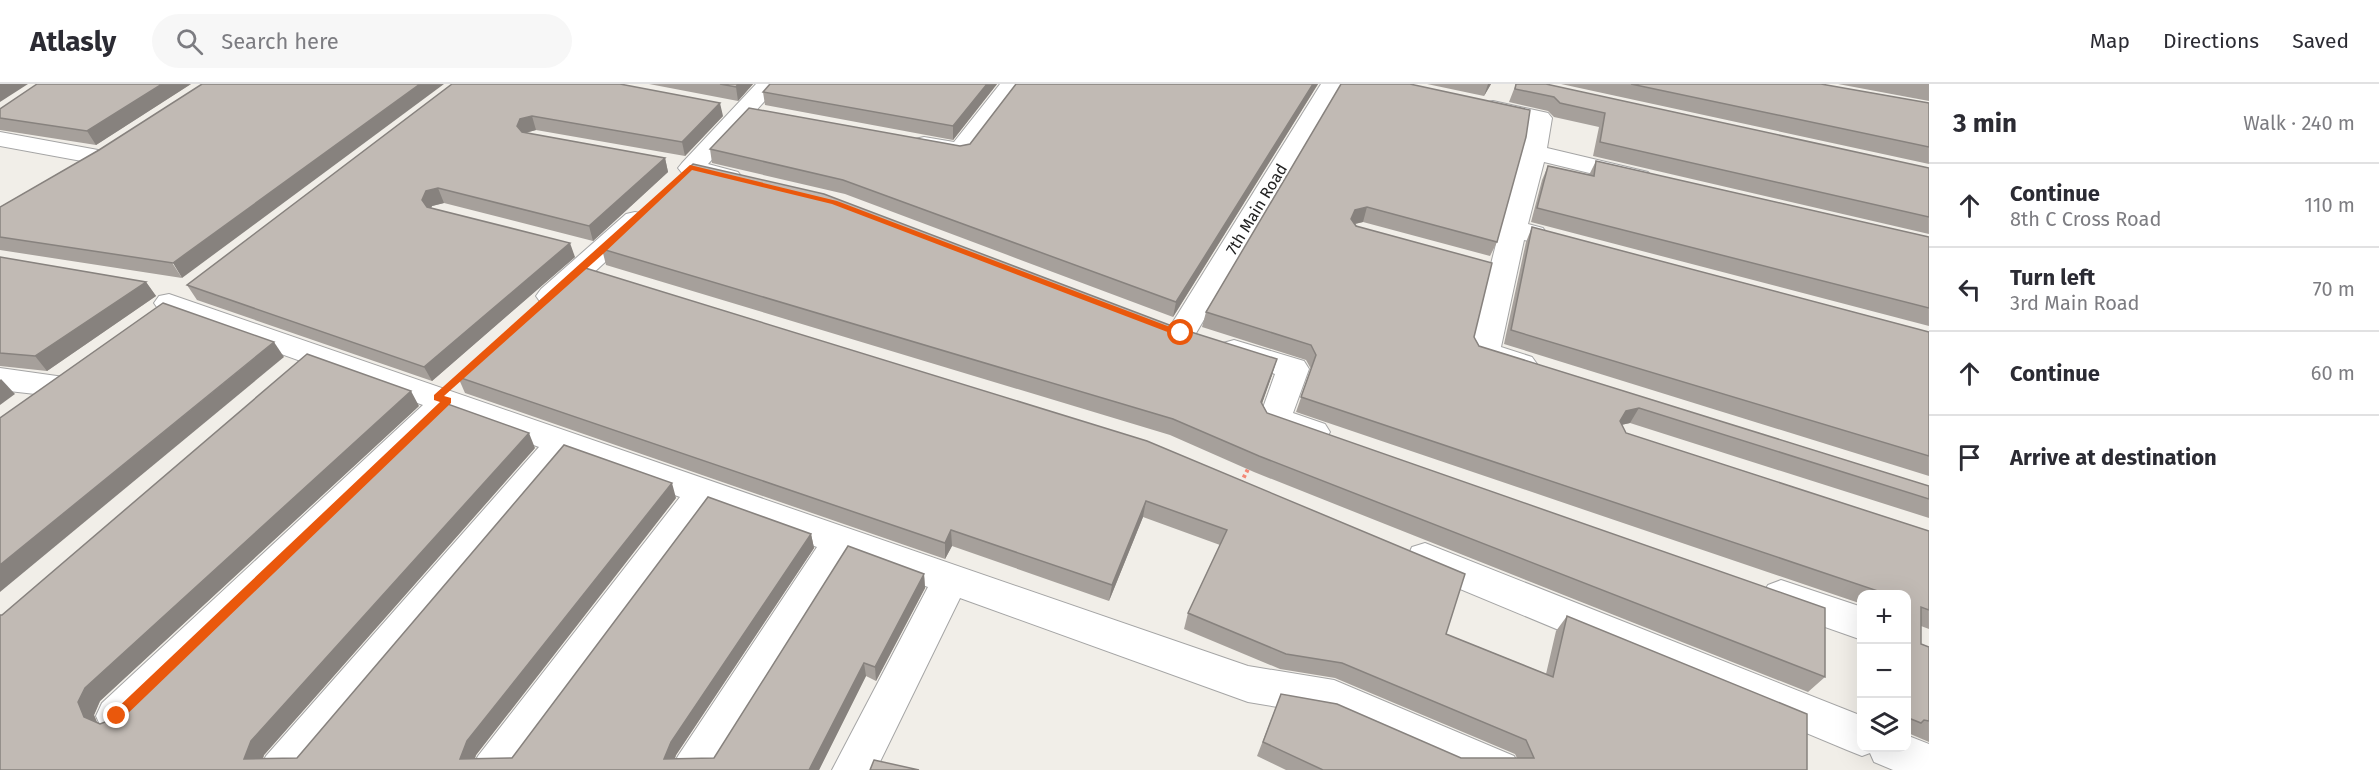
<!DOCTYPE html>
<html lang="en">
<head>
<meta charset="utf-8">
<style>
	body { margin:0; font-family:"Fira Sans",sans-serif; background:#f7f7f7; color:#2b2b33 }
	.controls { position:absolute; right:18px; bottom:18px; display:grid; overflow:hidden; border-radius:12px; box-shadow:0 6px 24px #0002 }
	.controls button { width:54px; height:54px; display:grid; place-items:center; padding:0; border:0; border-bottom:2px solid #e1e1e2; background:#fff; color:#2b2b33; font:30px sans-serif }
	.stop { position:absolute; width:18px; height:18px; margin:-14px; border:4px solid #ea580c; border-radius:50%; background:#fff }
	.stop.end { background:#ea580c; border-color:#fff; box-shadow:0 2px 6px #0008 }
	.list { margin:0; padding:0; list-style:none }
	h2 { display:flex; justify-content:space-between; align-items:center; height:78px; margin:0; padding:0 24px; font-size:26px }
	h2 small { font-size:20px; font-weight:400; color:#7c7c81 }
	.list li { display:grid; grid-template-columns:39px 1fr auto; gap:18px; align-items:center; box-sizing:border-box; height:84px; padding:0 24px; border-top:2px solid #e1e1e2 }
	.list b { display:block; font-size:22px; white-space:nowrap }
	.list p { margin:0; font-size:20px; white-space:nowrap; color:#7c7c81 }
	.list em { font-size:20px; font-style:normal; color:#7c7c81 }
	.icon { flex:none; width:33px; height:33px; fill:none; stroke:currentColor; stroke-width:2; stroke-linecap:round; stroke-linejoin:round }
	.map { position:relative; flex:none; width:1929px; height:686px; overflow:hidden }
	header { display:flex; align-items:center; gap:36px; box-sizing:border-box; height:84px; padding:0 30px; background:#fff; border-bottom:2px solid #e1e1e2 }
	header strong { font-size:28px }
	nav { display:flex; gap:33px; margin-inline-start:auto; font-size:21px }
	.search { width:420px; height:54px; background:#f7f7f7; display:flex; align-items:center; gap:15px; box-sizing:border-box; padding:0 21px; border-radius:33px; color:#7c7c81; font-size:22px }
	main { display:flex }
	aside { flex:1; background:#fff }
	.map>svg:first-child { display:block }
</style>
</head>
<body>
<header>
<strong>Atlasly</strong>
<div class="search"><svg class="icon" aria-label="search" viewBox="0 0 24 24"><circle cx="10" cy="10" r="6"/><path d="M15 15l6 6"/></svg>Search here</div>
<nav><a>Map</a><a>Directions</a><a>Saved</a></nav>
</header>
<main>
<div class="map">
<svg width="1929" height="686" viewBox="0 0 1929 686">
	<rect width="100%" height="100%" fill="#f1eee8"/>
	<g fill="none" stroke-linecap="round" stroke-linejoin="round">
		<defs>
			<g id="street">
				<polygon points="756,0 780,0 708,80 738,88 742,93 738,98 729,101 682,89 678,84 682,79"/>
				<polygon points="1000,0 1023,0 969,72 960,74 915,65 912,60 915,55 924,53 954,58"/>
				<polygon points="1321,0 1343,0 1192,256 1181,259 1170,256 1166,249"/>
				<polygon points="1493,17 1548,29 1552,34 1547,64 1648,88 1652,93 1648,98 1639,101 1544,78 1528,140 1543,144 1547,150 1543,156 1533,158 1524,156 1501,263 1532,273 1537,280 1532,287 1521,291 1473,275 1469,268 1500,144 1522,68 1527,38 1485,29 1481,24 1485,19"/>
				<polygon points="0,48 98,66 107,68 110,73 107,78 98,80 0,62"/>
				<polygon points="635,128 644,130 648,136 644,142 561,219 551,221 541,219 536,212 541,205 626,130"/>
				<polygon points="169,210 1248,582 1334,596 1514,672 1521,686 1451,686 1330,632 1248,618 960,514 876,686 832,686 928,503 849,474 717,686 671,686 678,672 817,463 711,425 519,686 471,686 478,672 680,413 569,373 308,686 259,686 266,672 539,363 452,331 132,645 117,651 102,645 96,632 102,619 423,321 159,226 154,219 159,212"/>
				<polygon points="1234,256 1304,277 1309,285 1293,329 1325,340 1330,348 1325,356 1313,360 1263,343 1259,335 1275,290 1223,273 1219,266 1223,259"/>
				<polygon points="0,284 64,293 69,301 64,309 53,312 0,306"/>
				<polygon points="1425,459 1862,632 1862,664 1906,664 1906,651 1929,660 1929,686 1893,686 1874,678 1870,669 1862,672 1847,666 1412,485 1407,474 1412,463"/>
				<polygon points="1781,496 1862,523 1862,556 1768,523 1762,512 1768,501"/>
			</g>
		</defs>
		<use href="#street" stroke="#a5a5a5" stroke-width="2"/>
		<polyline stroke="#f48875" stroke-width="4" stroke-dasharray="3 3" stroke-linecap="butt" points="1241,399 1249,383"/>
		<use href="#street" fill="#fff" fill-rule="evenodd"/>
	</g>
	<g fill="#a6a09b">
		<polygon points="191,0 96,61 0,46 0,25"/>
		<polygon points="452,0 723,32 685,72 536,46 525,49 665,74 668,88 593,157 444,119 432,122 431,124 575,173 432,297 197,216 187,201"/>
		<polygon points="649,0 753,0 738,17"/>
		<polygon points="997,0 953,56 765,21 763,8"/>
		<polygon points="1016,0 1318,0 1173,233 845,110 712,79 710,65 960,62 970,60"/>
		<polygon points="1341,0 1497,158 1490,172 1363,138 1355,140 1474,253 1479,262 1929,402 1929,434 1630,339 1621,341 1626,349 1929,447 1929,545 1921,542 1921,560 1929,563 1929,658 1908,649 1906,650 1906,510 1862,510 1862,520 1296,328 1311,285 1306,276 1202,243 1206,228"/>
		<polygon points="1427,0 1491,0 1484,12"/>
		<polygon points="1516,0 1929,84 1929,150 1593,72 1599,43 1554,33 1548,27 1509,18"/>
		<polygon points="1561,0 1821,0 1929,19 1929,80"/>
		<polygon points="1838,0 1929,0 1929,17"/>
		<polygon points="99,66 182,194 0,166 0,123"/>
		<polygon points="1596,77 1929,153 1929,242 1531,138 1542,96 1548,82 1589,91"/>
		<polygon points="1532,143 1929,248 1929,392 1504,260 1526,158"/>
		<polygon points="602,165 1272,291 1262,319 1267,329 1825,593 1808,608 1254,388 1170,351 606,181"/>
		<polygon points="0,173 146,198 156,212 47,287 0,282"/>
		<polygon points="458,293 1147,357 1446,550 1546,590 1556,547 1567,532 1807,686 1286,686 1257,672 1281,610 1461,674 1517,674 1515,670 1335,594 1280,585 1184,545 1188,529 1220,461 1143,433 1109,517 952,462 945,475 465,309"/>
		<polygon points="419,322 100,617 94,631 97,638 100,640 118,633 535,364 264,671 263,675 297,674 676,414 476,671 475,675 512,674 811,450 814,464 676,671 675,675 714,674 924,490 925,504 876,597 866,592 819,686 0,686 2,531"/>
	</g>
	<g fill="#87827e">
		<polygon points="0,0 28,0 0,18"/>
		<polygon points="162,0 191,0 96,61 87,47"/>
		<polygon points="420,0 444,0 182,194 173,179"/>
		<polygon points="738,0 753,0 738,17 736,3"/>
		<polygon points="987,0 997,0 953,56 953,42"/>
		<polygon points="1313,0 1318,0 1173,233 1176,218"/>
		<polygon points="1488,0 1491,0 1484,12"/>
		<polygon points="720,19 723,32 685,72 682,58"/>
		<polygon points="532,32 536,46 525,49 522,56 517,42 520,35"/>
		<polygon points="665,74 668,88 593,157 589,142"/>
		<polygon points="438,104 444,119 432,122 428,130 422,116 426,107"/>
		<polygon points="1367,123 1363,138 1350,141 1351,135 1355,126"/>
		<polygon points="570,159 575,173 432,297 424,283"/>
		<polygon points="146,198 156,212 47,287 35,272"/>
		<polygon points="274,258 284,273 0,508 0,481"/>
		<polygon points="1277,275 1272,291 1257,334 1261,318"/>
		<polygon points="1,295 15,310 0,321 0,296"/>
		<polygon points="411,307 419,322 100,617 94,631 100,646 84,633 78,618 85,604"/>
		<polygon points="1639,324 1630,339 1616,342 1626,327"/>
		<polygon points="529,349 535,364 264,671 258,686 244,675 251,657"/>
		<polygon points="672,399 676,414 476,671 470,686 460,675 467,657"/>
		<polygon points="1146,417 1143,433 1109,517 1112,501"/>
		<polygon points="951,446 952,462 945,475 945,459"/>
		<polygon points="811,450 814,464 676,671 670,686 664,675 671,658"/>
		<polygon points="924,490 925,504 876,597 875,583"/>
		<polygon points="864,579 866,592 819,686 809,686"/>
	</g>
	<g fill="#c1bab4" stroke="#87827e" stroke-width="1.5">
		<polygon points="37,0 162,0 87,47 0,34 0,25"/>
		<polygon points="202,0 420,0 173,179 0,153 0,123 99,66"/>
		<polygon points="452,0 620,0 720,19 682,58 532,32 520,35 517,42 522,48 665,74 589,142 438,104 426,107 422,116 427,123 570,159 424,283 187,201"/>
		<polygon points="720,0 738,0 736,3"/>
		<polygon points="770,0 987,0 953,42 763,8"/>
		<polygon points="1016,0 1313,0 1176,218 843,96 710,65 749,24 960,62 970,60"/>
		<polygon points="1341,0 1410,0 1530,26 1526,53 1497,158 1367,123 1355,126 1351,135 1356,142 1492,179 1474,253 1479,262 1929,402 1929,415 1639,324 1626,327 1620,337 1626,349 1929,447 1929,526 1921,523 1921,560 1929,563 1929,637 1924,636 1921,639 1906,633 1906,510 1879,510 1878,507 1301,313 1316,271 1311,261 1206,228"/>
		<polygon points="1516,0 1546,0 1929,84 1929,133 1600,58 1605,29 1560,19 1554,13 1515,5"/>
		<polygon points="1631,0 1821,0 1929,19 1929,63"/>
		<polygon points="1596,77 1929,153 1929,224 1537,124 1548,82 1594,92"/>
		<polygon points="693,80 824,110 1172,242 1277,275 1261,318 1267,329 1825,524 1825,593 1259,372 1173,335 602,165"/>
		<polygon points="1532,143 1929,248 1929,372 1511,246"/>
		<polygon points="0,173 146,198 35,272 0,269"/>
		<polygon points="582,183 1147,357 1465,490 1446,550 1553,593 1567,532 1807,630 1807,686 1323,686 1263,658 1281,610 1337,620 1461,674 1534,674 1526,656 1342,579 1286,570 1188,529 1227,446 1146,417 1112,501 951,446 945,459 458,293"/>
		<polygon points="163,219 274,258 0,481 0,334"/>
		<polygon points="307,270 411,307 85,604 78,618 84,633 100,640 118,633 445,319 529,349 251,657 244,675 297,674 564,361 672,399 467,657 460,675 512,674 708,413 811,450 671,658 664,675 714,674 848,462 924,490 875,583 864,579 809,686 0,686 0,531 2,531"/>
		<polygon points="874,676 919,686 870,686"/>
	</g>
	<polygon fill="#ea580c" points="690,81 837,117 1186,249 1178,252 832,120 692,86 603,170 444,312 451,314 451,319 121,636 113,636 111,632 113,628 440,318 434,316 434,311"/>
	<g text-anchor="middle" stroke-width="4.5" stroke-linejoin="round" paint-order="stroke">
		<g font-size="16" fill="#212121" stroke="#fff">
			<text transform="translate(1256 125) rotate(-59)" y="6">7th Main Road</text>
		</g>
	</g>
</svg>
<div class="controls">
<button>+</button>
<button>−</button>
<button><svg class="icon" aria-label="layers" viewBox="0 0 24 24"><path d="M12 4l9 5-9 5-9-5zM3 14l9 5 9-5"/></svg></button>
</div>
<div class="stop" style="left:1181px;top:249px"></div>
<div class="stop end" style="left:117px;top:632px"></div>
</div>
<aside>
<h2>3 min<small>Walk · 240 m</small></h2>
<ul class="list">
<li><svg class="icon" aria-label="ahead" viewBox="0 0 24 24"><path d="M12 20V5M6 11l6-6 6 6"/></svg><div><b>Continue</b><p>8th C Cross Road</p></div><em>110 m</em></li>
<li><svg class="icon" aria-label="left" viewBox="0 0 24 24"><path d="M17 20v-9H6M10 6l-5 5 5 5"/></svg><div><b>Turn left</b><p>3rd Main Road</p></div><em>70 m</em></li>
<li><svg class="icon" aria-label="ahead" viewBox="0 0 24 24"><path d="M12 20V5M6 11l6-6 6 6"/></svg><div><b>Continue</b></div><em>60 m</em></li>
<li><svg class="icon" aria-label="arrive" viewBox="0 0 24 24"><path d="M6 21V4h12l-3 4 3 4H6"/></svg><div><b>Arrive at destination</b></div></li>
</ul>
</aside>
</main>
</body>
</html>
